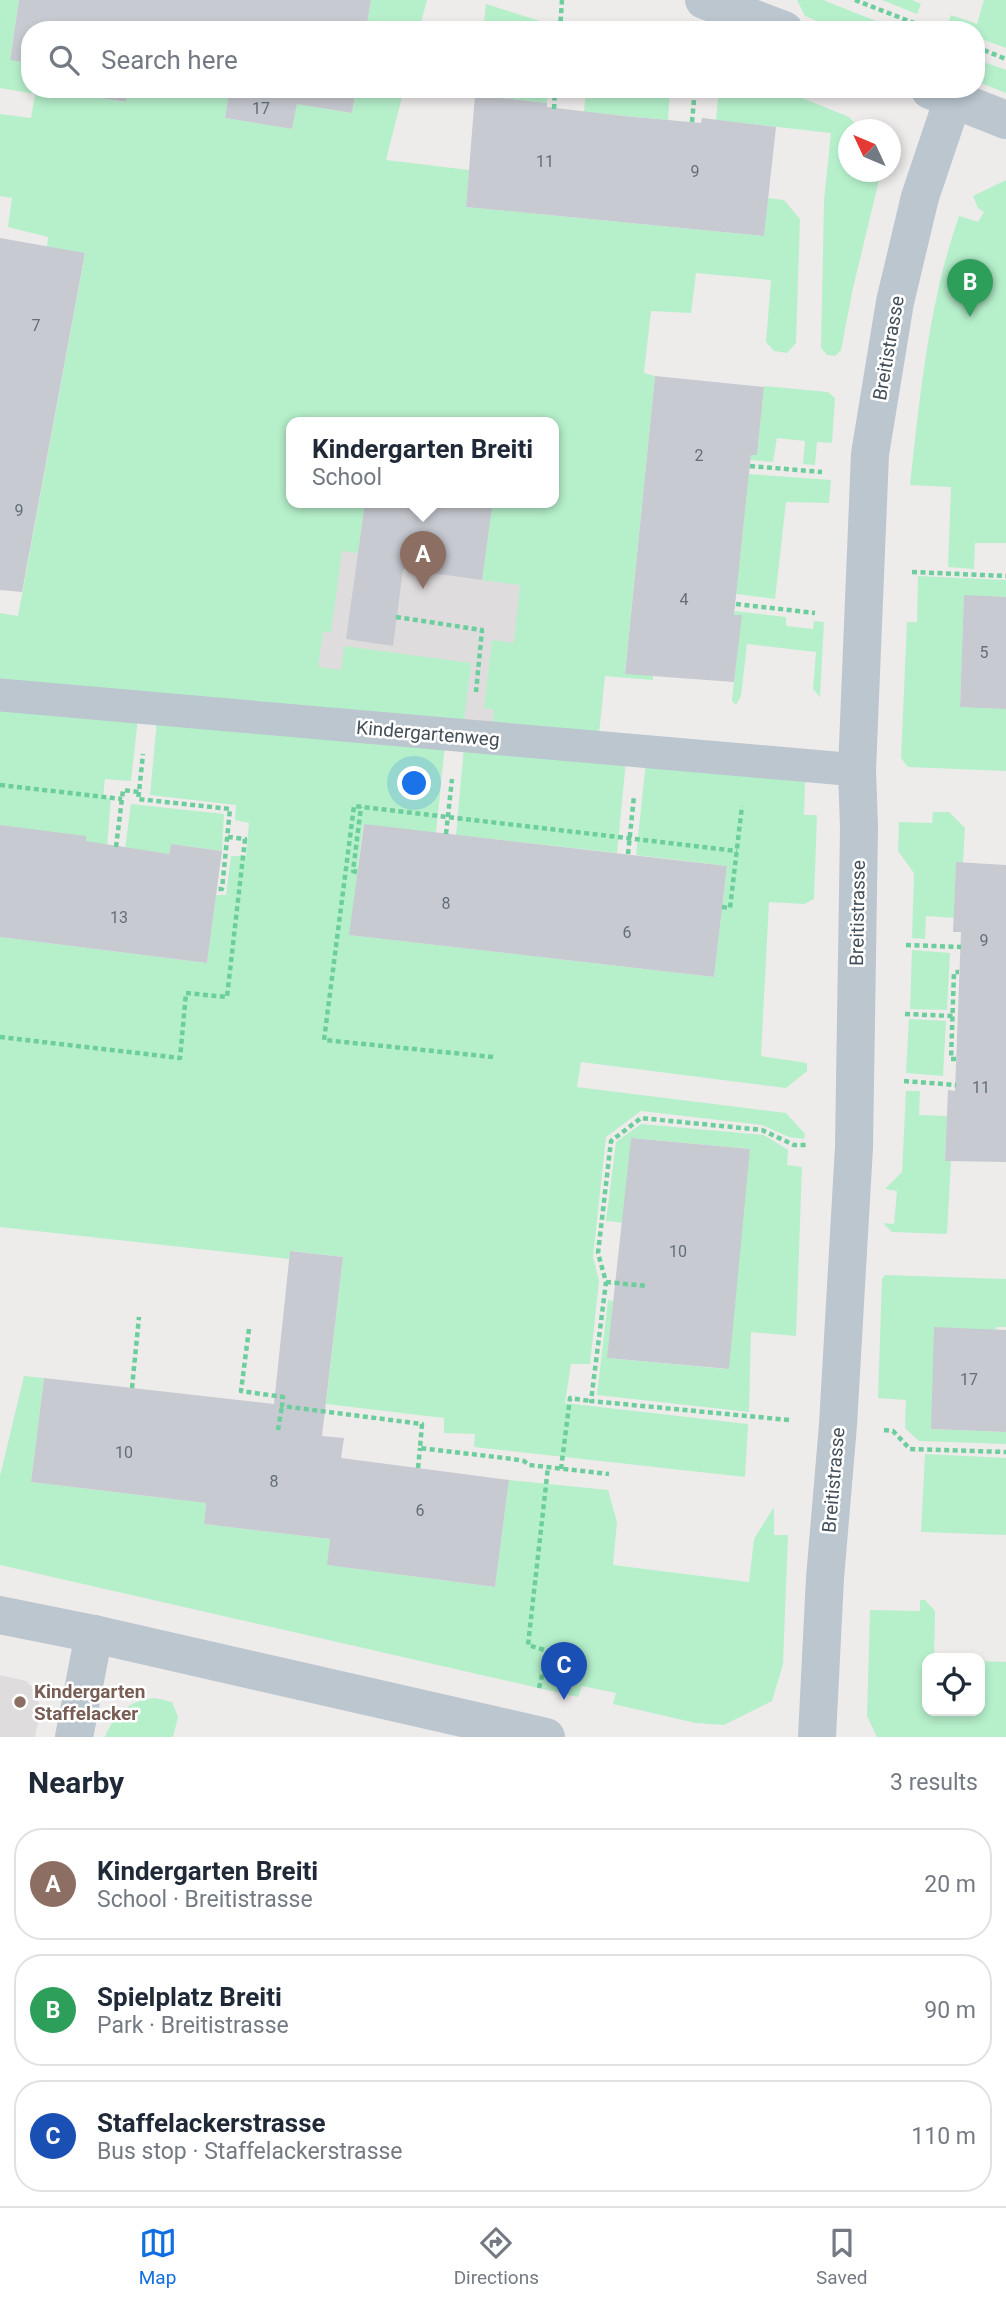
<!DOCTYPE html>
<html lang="en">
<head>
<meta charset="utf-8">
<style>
	body { margin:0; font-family:Roboto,sans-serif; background:#f6f6f7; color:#1f2937 }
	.controls { position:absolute; right:21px; bottom:21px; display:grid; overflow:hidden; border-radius:14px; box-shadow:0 4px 10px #0003 }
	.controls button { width:63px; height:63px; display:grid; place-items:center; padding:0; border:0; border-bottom:2px solid #e0e1e3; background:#fff; color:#1f2937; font:35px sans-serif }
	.compass { position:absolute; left:838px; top:119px; width:63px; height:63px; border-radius:50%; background:#fff; box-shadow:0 4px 10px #0003; rotate:314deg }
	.you { position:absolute; left:415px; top:784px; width:24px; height:24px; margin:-18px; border:5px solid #fff; border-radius:50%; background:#1a73e8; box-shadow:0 0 0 10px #1a73e833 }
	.badge { display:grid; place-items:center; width:46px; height:46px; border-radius:50%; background:#116ee2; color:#fff; font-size:23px; font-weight:700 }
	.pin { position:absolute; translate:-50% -58px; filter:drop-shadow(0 2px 4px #0008) }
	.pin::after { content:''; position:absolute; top:37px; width:24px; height:21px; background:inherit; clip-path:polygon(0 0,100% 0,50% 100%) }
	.popup { position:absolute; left:286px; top:417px; width:273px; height:91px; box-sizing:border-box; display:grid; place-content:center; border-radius:14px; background:#fff; filter:drop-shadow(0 2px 5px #0005); font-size:23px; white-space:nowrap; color:#747a83 }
	.popup b { font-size:26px; color:#1f2937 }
	.popup::after { content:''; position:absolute; left:50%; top:100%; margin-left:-14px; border:14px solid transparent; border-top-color:#fff }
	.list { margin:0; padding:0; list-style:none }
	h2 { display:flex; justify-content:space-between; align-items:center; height:91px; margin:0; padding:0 28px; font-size:30px }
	h2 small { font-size:23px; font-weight:400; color:#747a83 }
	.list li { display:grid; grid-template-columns:46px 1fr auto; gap:21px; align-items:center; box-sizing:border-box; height:112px; margin:0 14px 14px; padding:0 14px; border:2px solid #e0e1e3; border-radius:28px }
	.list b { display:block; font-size:26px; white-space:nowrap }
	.list p { margin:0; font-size:23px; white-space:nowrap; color:#747a83 }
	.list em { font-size:23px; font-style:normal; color:#747a83 }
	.icon { flex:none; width:38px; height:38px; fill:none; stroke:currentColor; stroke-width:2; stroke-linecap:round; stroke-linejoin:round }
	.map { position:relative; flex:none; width:1006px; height:1737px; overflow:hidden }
	.search { position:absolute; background:#fff; box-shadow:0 4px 10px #0003; left:21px; right:21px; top:21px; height:77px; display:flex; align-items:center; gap:18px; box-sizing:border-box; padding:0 24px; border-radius:28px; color:#747a83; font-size:26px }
	.sheet { height:469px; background:#fff }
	nav { display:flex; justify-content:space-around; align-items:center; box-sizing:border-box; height:98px; border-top:2px solid #e0e1e3; background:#fff; font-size:19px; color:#747a83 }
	nav a { display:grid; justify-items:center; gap:4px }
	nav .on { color:#116ee2 }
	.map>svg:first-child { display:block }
</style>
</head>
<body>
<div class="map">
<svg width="1006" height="1737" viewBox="0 0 1006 1737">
	<rect width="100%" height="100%" fill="#eeebeb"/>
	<g fill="#dfdcdd">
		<polygon points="332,503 535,503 513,726 303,708"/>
		<polygon points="0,1675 26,1681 32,1687 41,1708 35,1737 0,1737"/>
	</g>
	<g fill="#b6f0cb">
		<polygon points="0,0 19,0 10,59 30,63 30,89 57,89 58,91 125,102 128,89 200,89 229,94 225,118 292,129 297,104 352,113 356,89 404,89 386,160 469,170 466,207 764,236 768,198 784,200 800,219 796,343 787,353 774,351 766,342 771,280 696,273 691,313 651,311 644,373 655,376 625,672 653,675 653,680 605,676 599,734 493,725 494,710 484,708 492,640 514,643 520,585 482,580 492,508 462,503 554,503 554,423 292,423 292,503 365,503 358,553 342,551 331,632 323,632 318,667 341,670 344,646 471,663 464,722 0,682 0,613 18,616 85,254 47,247 48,237 8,227 12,198 0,196 0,114 31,118 35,94 0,88"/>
		<polygon points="371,0 427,0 419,30 366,30"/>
		<polygon points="797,0 823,0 899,30 839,30 805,16"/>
		<polygon points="882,0 912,0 921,4 917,14"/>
		<polygon points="984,0 1006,0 1006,48 976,37 976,30 957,30 947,26 951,15 977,24"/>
		<polygon points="486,4 553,25 553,30 483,30"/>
		<polygon points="976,59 1006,70 1006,93 976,81"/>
		<polygon points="477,89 548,89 547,103 476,95"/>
		<polygon points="586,89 670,89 668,120 584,112"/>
		<polygon points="719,89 780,89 849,117 860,129 848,130 848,172 881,172 853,288 841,350 835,356 827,355 821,348 824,200 831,133 716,120"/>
		<path d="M 1006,180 L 1006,543 L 975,543 L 974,569 L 948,567 L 951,487 L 910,485 C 920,394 929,302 959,216 L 978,222 L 984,212 L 978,208 L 973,196 Z"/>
		<polygon points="764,386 828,392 835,398 832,443 817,442 815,465 803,464 805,441 777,438 773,462 751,460 751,455 757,455"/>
		<polygon points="749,474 831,480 829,503 786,502 775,599 736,594"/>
		<polygon points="918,576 1006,580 1006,597 964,596 960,706 1006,709 1006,771 908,767 901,758 907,622 917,622"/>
		<polygon points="735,611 786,617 786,626 813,629 814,621 824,622 820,697 813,689 816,652 747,644 741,696 736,705 732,701 741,615 734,615"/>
		<polygon points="0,707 138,718 131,781 105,779 103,797 111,798 107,846 0,825"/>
		<polygon points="157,720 445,745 436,833 363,825 350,935 714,977 727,866 636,855 646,762 805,782 804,815 817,815 814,899 804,904 769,902 761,1056 807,1063 807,1071 786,1088 581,1062 577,1087 786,1113 805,1134 804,1139 789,1137 762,1125 641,1111 606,1137 593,1257 599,1281 590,1364 571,1364 565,1403 748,1424 745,1477 474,1447 475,1434 444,1433 444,1418 326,1404 343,1257 292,1251 289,1259 0,1227 0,937 207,963 216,895 226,895 231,856 246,856 249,823 235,820 236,805 150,795"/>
		<polygon points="464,747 626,761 617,853 456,835"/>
		<polygon points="131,804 224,814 222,851 171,844 169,854 125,848"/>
		<polygon points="933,812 949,812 965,828 963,863 956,863 954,918 926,916 925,939 912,938 914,873 898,851 899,822 932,823"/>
		<polygon points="912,950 950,953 947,1010 910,1009"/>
		<polygon points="909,1019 946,1021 943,1076 906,1073"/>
		<polygon points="906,1091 920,1091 919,1115 947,1116 945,1161 951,1161 947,1234 892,1232 883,1223 894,1224 897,1191 885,1189 902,1172"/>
		<polygon points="641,1124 764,1135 788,1150 787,1165 802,1167 796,1336 751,1332 749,1412 597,1395 608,1300 613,1301 608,1358 725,1369 750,1149 631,1138 628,1223 606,1221 616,1142"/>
		<polygon points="885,1275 1006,1279 1006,1327 997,1327 931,1429 1006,1432 1006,1444 919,1441 905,1428 906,1400 878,1398 882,1279"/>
		<polygon points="24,1376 44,1378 31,1482 206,1503 204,1524 330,1539 328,1565 495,1587 509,1480 608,1490 617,1522 613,1565 749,1582 754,1539 774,1507 774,1535 788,1535 783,1664 772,1701 724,1725 696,1723 613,1704 616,1693 582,1686 578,1697 0,1565 0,1476"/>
		<polygon points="925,1454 1006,1458 1006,1535 921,1532"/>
		<polygon points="920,1600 925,1600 935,1611 934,1658 927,1658 927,1711 980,1711 980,1661 1006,1662 1006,1737 877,1737 867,1716 870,1610 920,1611"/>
		<path d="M 155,1698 L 172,1702 L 178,1717 L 173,1737 L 105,1737 C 114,1714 130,1700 155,1698 Z"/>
	</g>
	<g fill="#c7cad1">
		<polygon points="19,0 371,0 366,30 30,30 30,63 10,60"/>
		<polygon points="57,89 128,89 126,102 57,91"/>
		<polygon points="200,89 356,89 352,113 297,104 292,129 225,118 229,94"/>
		<polygon points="475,95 547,103 547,107 624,116 701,123 702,118 776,127 764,236 466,207"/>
		<polygon points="0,238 85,253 22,592 0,590"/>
		<polygon points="655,376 764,387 757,455 751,455 734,615 742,615 734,682 625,674"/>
		<polygon points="365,503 462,503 492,507 482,580 403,569 393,646 346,639"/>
		<polygon points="964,595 1006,597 1006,709 960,707"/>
		<polygon points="364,824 727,866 714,977 349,935"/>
		<polygon points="0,825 86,836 86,841 169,854 171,844 222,851 207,963 0,937"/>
		<polygon points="956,862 1006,865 1006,1162 945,1161 948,1090 955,1091 961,932 953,932"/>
		<polygon points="631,1138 750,1149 729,1369 607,1358"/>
		<polygon points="290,1251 343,1257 322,1436 344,1438 341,1458 509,1480 495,1587 327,1565 330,1539 204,1524 206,1503 31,1482 44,1378 274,1404"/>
		<polygon points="934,1327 1006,1330 1006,1432 931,1429"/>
	</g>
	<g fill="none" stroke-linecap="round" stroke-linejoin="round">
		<g stroke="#6dce9d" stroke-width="4.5" stroke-dasharray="5 3.5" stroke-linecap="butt">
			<polyline points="855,0 932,30"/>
			<polyline points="560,30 562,0"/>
			<polyline points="976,47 1006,59"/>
			<polyline points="554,109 555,89"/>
			<polyline points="692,122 695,89"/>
			<polyline points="750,466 822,472"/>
			<polyline points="912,572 1006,576"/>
			<polyline points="736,604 815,613"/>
			<polyline points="396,617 482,630 476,692"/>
			<polyline points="0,785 122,799"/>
			<polyline points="139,792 138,799 230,809 222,889 217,889"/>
			<polyline points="446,834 452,779"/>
			<polyline points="116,847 123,790 139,792 143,754"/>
			<polyline points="628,854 634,796"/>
			<polyline points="357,872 353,871 361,807"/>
			<polyline points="722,907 730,908 742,806"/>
			<polyline points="906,945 961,947"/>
			<polyline points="905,1014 953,1016"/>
			<polyline points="0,1037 180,1058 186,993 227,997 245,839 228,837"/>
			<polyline points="493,1057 324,1040 354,806 737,851"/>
			<polyline points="956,1059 951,1059 954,972 959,972"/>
			<polyline points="904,1081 956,1085"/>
			<polyline points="606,1282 647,1286"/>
			<polyline points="249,1329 241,1391 283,1397 282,1406 422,1424 420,1448 513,1459 524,1461 529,1465 609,1474"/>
			<polyline points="132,1388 139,1317"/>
			<polyline points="789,1420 591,1401 606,1282 598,1253 611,1141 641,1118 762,1130 794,1145 808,1145"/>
			<polyline points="278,1430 282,1406"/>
			<polyline points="884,1430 893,1431 910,1449 1006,1452"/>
			<polyline points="418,1468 420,1448"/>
			<polyline points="561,1469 570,1398 591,1401"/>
			<polyline points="539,1688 548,1651 528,1645 548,1467"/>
		</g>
		<polyline stroke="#bbc6cf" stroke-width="33" points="0,695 857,770"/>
		<g stroke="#bbc6cf" stroke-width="38">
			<polyline points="704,0 784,30"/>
			<polyline points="930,90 1006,120"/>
			<polyline points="0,1615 94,1634 546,1737"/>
			<polyline points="74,1737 94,1634"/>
			<polyline points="817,1737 825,1578 838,1425 854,1147 859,828 857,770 870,454 895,302 920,197 953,99"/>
		</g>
	</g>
	<circle fill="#8d6e63" stroke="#fff" stroke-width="2.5" cx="20" cy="1702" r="7"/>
	<g text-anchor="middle" stroke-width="5" stroke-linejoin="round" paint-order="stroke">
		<g font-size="16" fill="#646e77">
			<text x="261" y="114">17</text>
			<text x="545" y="167">11</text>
			<text x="695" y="177">9</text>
			<text x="36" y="331">7</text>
			<text x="699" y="461">2</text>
			<text x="19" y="516">9</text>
			<text x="684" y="605">4</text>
			<text x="984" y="658">5</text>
			<text x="446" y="909">8</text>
			<text x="119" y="923">13</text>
			<text x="627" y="938">6</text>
			<text x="984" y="946">9</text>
			<text x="981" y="1093">11</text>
			<text x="678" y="1257">10</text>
			<text x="969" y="1385">17</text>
			<text x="124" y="1458">10</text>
			<text x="274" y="1487">8</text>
			<text x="420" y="1516">6</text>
		</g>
		<g font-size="19" fill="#434f59" stroke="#fff">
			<text transform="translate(888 348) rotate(-80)" y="7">Breitistrasse</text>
			<text transform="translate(428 733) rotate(5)" y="7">Kindergartenweg</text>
			<text transform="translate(857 913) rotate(-89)" y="7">Breitistrasse</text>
			<text transform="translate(833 1480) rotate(-85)" y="7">Breitistrasse</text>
		</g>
		<g font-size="19" font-weight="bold" fill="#785e54" stroke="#fff" text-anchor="start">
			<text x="34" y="1698">Kindergarten<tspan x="34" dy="22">Staffelacker</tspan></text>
		</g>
	</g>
</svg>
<div class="controls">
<button><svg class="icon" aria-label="locate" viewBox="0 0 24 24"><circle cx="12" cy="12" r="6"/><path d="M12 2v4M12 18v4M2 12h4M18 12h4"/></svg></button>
</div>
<svg class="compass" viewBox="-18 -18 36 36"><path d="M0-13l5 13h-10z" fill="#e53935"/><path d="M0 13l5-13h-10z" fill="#747a83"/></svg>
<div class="you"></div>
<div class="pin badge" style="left:423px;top:589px;background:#8d6e63">A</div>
<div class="popup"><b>Kindergarten Breiti</b>School</div>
<div class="pin badge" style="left:970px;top:317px;background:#2e9e5b">B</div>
<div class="pin badge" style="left:564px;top:1700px;background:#1a4fb4">C</div>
<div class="search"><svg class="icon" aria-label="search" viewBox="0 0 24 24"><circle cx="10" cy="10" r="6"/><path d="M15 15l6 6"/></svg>Search here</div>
</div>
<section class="sheet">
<h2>Nearby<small>3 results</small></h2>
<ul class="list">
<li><span class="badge" style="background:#8d6e63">A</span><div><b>Kindergarten Breiti</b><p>School · Breitistrasse</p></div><em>20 m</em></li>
<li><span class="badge" style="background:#2e9e5b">B</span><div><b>Spielplatz Breiti</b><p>Park · Breitistrasse</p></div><em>90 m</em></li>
<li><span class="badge" style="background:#1a4fb4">C</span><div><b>Staffelackerstrasse</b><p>Bus stop · Staffelackerstrasse</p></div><em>110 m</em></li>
</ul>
</section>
<nav>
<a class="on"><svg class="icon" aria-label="map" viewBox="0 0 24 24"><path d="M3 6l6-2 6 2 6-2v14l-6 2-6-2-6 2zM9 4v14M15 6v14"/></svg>Map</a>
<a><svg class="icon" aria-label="directions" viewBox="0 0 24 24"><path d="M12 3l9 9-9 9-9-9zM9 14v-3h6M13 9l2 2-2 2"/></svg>Directions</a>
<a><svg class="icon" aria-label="saved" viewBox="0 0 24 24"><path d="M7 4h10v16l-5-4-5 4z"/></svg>Saved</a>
</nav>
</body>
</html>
